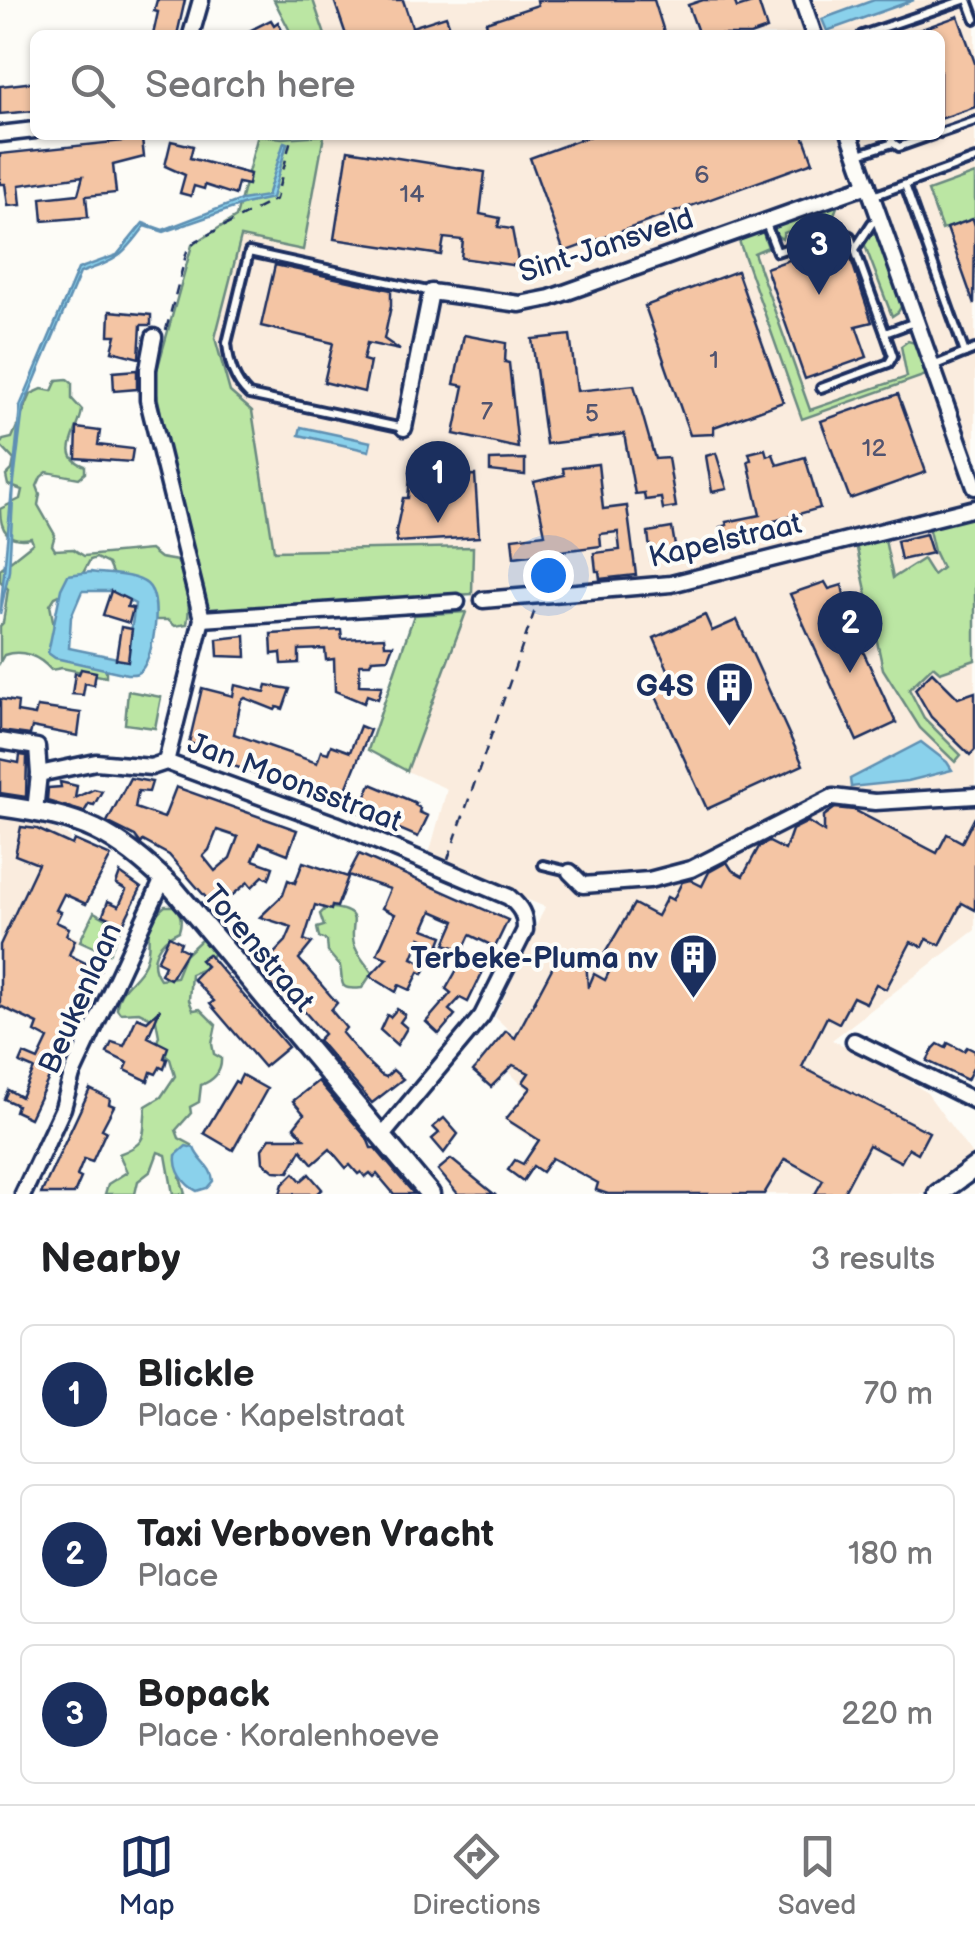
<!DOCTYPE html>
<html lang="en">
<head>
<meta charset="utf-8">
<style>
	body { margin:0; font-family:"Balsamiq Sans",sans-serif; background:#f2f2f2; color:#202124 }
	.you { position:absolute; left:548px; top:575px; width:35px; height:35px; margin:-25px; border:8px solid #fff; border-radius:50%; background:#1a73e8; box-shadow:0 0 0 15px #1a73e833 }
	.badge { display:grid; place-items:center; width:65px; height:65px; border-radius:50%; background:#1b2f5e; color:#fff; font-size:32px; font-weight:700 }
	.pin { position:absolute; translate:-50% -82px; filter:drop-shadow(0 2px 5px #0008) }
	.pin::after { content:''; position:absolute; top:52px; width:35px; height:30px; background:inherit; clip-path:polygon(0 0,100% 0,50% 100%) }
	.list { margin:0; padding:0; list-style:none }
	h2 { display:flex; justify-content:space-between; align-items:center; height:130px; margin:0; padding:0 40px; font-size:42px }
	h2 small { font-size:32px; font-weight:400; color:#757577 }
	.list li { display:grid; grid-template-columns:65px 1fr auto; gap:30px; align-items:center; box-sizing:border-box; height:140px; margin:0 20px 20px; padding:0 20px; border:2px solid #e0e0e0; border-radius:15px }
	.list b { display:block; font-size:38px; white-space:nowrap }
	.list p { margin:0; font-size:32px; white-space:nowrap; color:#757577 }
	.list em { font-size:32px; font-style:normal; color:#757577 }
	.icon { flex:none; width:55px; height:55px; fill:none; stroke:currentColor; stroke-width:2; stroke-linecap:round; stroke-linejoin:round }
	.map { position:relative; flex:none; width:975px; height:1194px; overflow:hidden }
	.search { position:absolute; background:#fff; box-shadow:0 2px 8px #0004; left:30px; right:30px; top:30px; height:110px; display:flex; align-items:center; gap:25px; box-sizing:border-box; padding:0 35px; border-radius:15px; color:#757577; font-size:38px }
	.sheet { height:610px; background:#fff }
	nav { display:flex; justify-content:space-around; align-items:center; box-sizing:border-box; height:140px; border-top:2px solid #e0e0e0; background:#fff; font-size:28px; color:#757577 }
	nav a { display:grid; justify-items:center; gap:5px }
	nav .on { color:#1b2f5e }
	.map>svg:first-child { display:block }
</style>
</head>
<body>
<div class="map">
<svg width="975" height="1194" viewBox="0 0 975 1194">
	<rect width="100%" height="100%" fill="#fdfcf7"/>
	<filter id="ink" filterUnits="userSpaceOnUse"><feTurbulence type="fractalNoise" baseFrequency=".01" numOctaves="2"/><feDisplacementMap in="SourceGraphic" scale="20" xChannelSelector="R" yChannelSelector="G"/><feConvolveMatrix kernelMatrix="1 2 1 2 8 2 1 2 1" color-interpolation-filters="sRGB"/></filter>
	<g filter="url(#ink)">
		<g fill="#faecde">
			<polygon points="313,0 975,0 975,930 832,1040 892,1069 927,1093 975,1159 926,1194 614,1194 504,1120 527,1090 509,1072 528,1048 495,1017 545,907 428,858 447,789 407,771 472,594 472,547 274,552 252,411 230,392 215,338 241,236 302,250 324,135 940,135 940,35 325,35"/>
			<polygon points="0,817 38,821 71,837 36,917 79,939 39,1027 0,1008"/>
		</g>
		<g fill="#bbe6a3" stroke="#6b8a80" stroke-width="2.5">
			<polygon points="274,0 313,0 325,35 292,35"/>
			<polygon points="258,135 282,138 324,135 303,250 241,237 215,338 230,392 252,411 274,551 473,547 472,594 203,610 154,381 192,245 236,217"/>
			<polygon points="975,174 975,226 972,219 942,230 928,191"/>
			<polygon points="832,203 837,207 829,227 824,229 815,222 784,233 782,239 775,234 774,224"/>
			<polygon points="762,230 768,247 754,253 810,410 907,377 901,346 908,341 915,343 926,375 802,419 738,238"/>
			<polygon points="870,234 876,235 902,305 898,312 892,316 864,243"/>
			<path d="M 67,379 L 72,383 L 72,399 L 82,410 C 80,431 55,456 85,466 L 85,473 L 79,478 L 47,472 L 41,477 L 37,486 L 40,494 L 38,505 L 55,535 L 52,545 L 55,550 L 73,549 L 84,556 L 150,550 L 160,558 L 177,561 C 188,578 191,605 187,624 L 175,626 L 168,620 L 148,620 C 140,591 117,591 108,564 L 96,558 L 90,560 L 75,588 L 55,597 L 50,605 L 57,642 L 106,667 L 106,677 L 62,668 L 51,670 C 39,656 22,649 4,655 L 0,662 L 0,626 L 3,623 L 8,589 L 0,581 L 0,569 L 33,543 L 31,538 C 8,543 0,530 0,509 L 20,499 L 22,490 L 8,485 L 6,476 L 12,470 L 14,460 L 0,445 L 3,440 L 12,438 L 31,394 L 42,389 L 52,391 L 57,380 Z"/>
			<polygon points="967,517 975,519 975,660 940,672 933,666 909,689 924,718 961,755 955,762 920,728 883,669 856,544 884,535 893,578 923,559 933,575 942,568 934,551 928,526"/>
			<polygon points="466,612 407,771 368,750 414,615"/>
			<polygon points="128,691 161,697 155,728 125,724"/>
			<path d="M 165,906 L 173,906 C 182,913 182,921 179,931 C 159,940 146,960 160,979 L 176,977 L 185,955 L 202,939 L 211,939 L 216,950 L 203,969 L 191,974 L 189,1000 L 193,1010 L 200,1009 L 216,1025 L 212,1044 L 214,1054 L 221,1058 C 222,1072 214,1080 201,1085 L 199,1102 L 190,1107 L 191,1113 L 176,1130 L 179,1138 L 192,1145 L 180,1177 L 185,1194 L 173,1194 L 166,1155 L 158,1152 L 151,1171 L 138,1181 L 135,1194 L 105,1194 L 108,1184 L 127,1172 L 119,1154 C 150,1142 142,1136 146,1106 L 161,1097 L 175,1076 L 170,1059 L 155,1048 L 159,1036 L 156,1020 L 139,1012 L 120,1013 L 117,1009 C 117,987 136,982 145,963 C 155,939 138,927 165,906 Z"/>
			<path d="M 327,907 C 368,912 348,922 354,944 C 357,955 366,963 372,973 L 362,988 C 336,991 344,982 340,966 L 328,952 L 327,941 L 319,937 L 317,928 L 324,926 L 320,914 Z"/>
			<polygon points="94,912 121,927 109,954 80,941"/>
		</g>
		<g fill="#8ad1eb" stroke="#5e90b3" stroke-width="2.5" fill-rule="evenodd">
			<polygon points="874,0 914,0 827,31 822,19"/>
			<path d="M 284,142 L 287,143 L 272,198 L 245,204 L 164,232 L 145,226 C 121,259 118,259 80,273 L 23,408 L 14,481 L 9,571 L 0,614 L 20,406 L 78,269 L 117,255 L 143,223 L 163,230 L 241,200 L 267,196 Z"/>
			<polygon points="301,427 371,442 369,451 299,435"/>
			<path d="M 91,572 C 107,575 134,573 147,584 C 163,598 154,654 142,669 C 137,675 134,674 127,674 L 55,658 L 48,653 L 61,589 L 68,575 ZM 82,591 L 111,591 L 135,604 L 127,660 L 69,648 L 71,617 Z"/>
			<polygon points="921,742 947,762 952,770 908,781 851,787 850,779"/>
			<path d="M 186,1146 L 194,1148 C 199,1162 212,1166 213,1181 L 207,1188 L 197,1191 C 184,1185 174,1170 176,1155 Z"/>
		</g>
		<g fill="#f4c5a4" stroke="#1b2f5e" stroke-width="2.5" fill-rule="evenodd">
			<polygon points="157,0 185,0 177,35 153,35 158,12 154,11"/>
			<polygon points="334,0 403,0 412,27 446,16 453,35 346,35"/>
			<polygon points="537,0 654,0 665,35 490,35 486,22 538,5"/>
			<polygon points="703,0 734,0 737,8 758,1 767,29 750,35 699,35 688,5"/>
			<polygon points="958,16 975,63 975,107 940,119 940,35 908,34"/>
			<polygon points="271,20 274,25 278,22 284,35 241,35"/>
			<polygon points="35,82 34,111 0,114 0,86"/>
			<polygon points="593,135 803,135 813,162 564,252 530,158"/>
			<polygon points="142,139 144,157 113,165 116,193 86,196 88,217 43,221 41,198 78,194 83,176 19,185 21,205 8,206 5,184 0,184 0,154"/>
			<polygon points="171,141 193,146 190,158 250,174 248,185 238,183 235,195 205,185 204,189 194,186 191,196 180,193 185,175 165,166"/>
			<polygon points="348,150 485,172 480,214 500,218 498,227 512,229 519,266 461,258 463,240 444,238 441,255 334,239"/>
			<polygon points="973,219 975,226 974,304 947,228"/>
			<polygon points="838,243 847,247 872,322 856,326 867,357 805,379 766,268"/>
			<polygon points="275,265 391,290 391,306 384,339 400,350 367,343 363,360 370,362 364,392 324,382 333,343 261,326"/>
			<polygon points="737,271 783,402 714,427 714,434 690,435 645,306"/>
			<polygon points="110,311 151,315 151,325 141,325 139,358 112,351 116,335 109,335"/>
			<polygon points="464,335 506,343 505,362 509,363 518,448 454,434 464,386 454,384"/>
			<polygon points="570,335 577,391 634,385 655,459 668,458 676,507 663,509 661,498 645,500 644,493 635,494 624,434 546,444 532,339"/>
			<polygon points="137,370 137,389 114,391 113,372"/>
			<polygon points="898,394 926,472 850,499 821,421"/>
			<polygon points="77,428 100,431 98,445 133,449 131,462 76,458"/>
			<polygon points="765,449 767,456 773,454 777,465 805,457 820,508 746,529 748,539 724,544 720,527 727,525 726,522 760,515 748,461 751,460 749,453"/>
			<polygon points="716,453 727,489 712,492 706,456"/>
			<polygon points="525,459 525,475 490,471 490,460"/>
			<polygon points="598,464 603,509 627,506 636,575 600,579 599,571 596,571 594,553 620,550 618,532 600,534 601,546 514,557 512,538 545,534 534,482 564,475 563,468"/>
			<polygon points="446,467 447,476 475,475 479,537 397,542 396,531 403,498 408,498 410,477 428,476 428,469"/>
			<polygon points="672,528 676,552 651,560 648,532"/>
			<polygon points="926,534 932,553 901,560 897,541"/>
			<polygon points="825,582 829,589 842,585 850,623 896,723 857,741 790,594"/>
			<polygon points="111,591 129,600 127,607 133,608 129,623 103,615"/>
			<polygon points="705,615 712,631 737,620 803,765 707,809 654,692 674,683 654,638"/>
			<polygon points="121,627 132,629 128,661 116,659"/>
			<polygon points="341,630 342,639 384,637 385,645 393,645 388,658 372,659 370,664 360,664 359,685 382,686 378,699 367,695 364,703 335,691 334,659 326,660 325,649 299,650 299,663 282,664 281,653 272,654 271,634"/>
			<polygon points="245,636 246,657 218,656 217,639"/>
			<polygon points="81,669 96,672 94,685 85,683 83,695 72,694 75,673 79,674"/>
			<polygon points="932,672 958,698 975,692 975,750 970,755 931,717 915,689"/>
			<polygon points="235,685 265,692 267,685 290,689 283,709 277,707 275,710 245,698 241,701 234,734 317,763 321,751 328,753 331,745 350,752 360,726 370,730 340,804 209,757 212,749 189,743 202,688 233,696"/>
			<polygon points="0,699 18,702 17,712 35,715 37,707 81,713 78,736 32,727 30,735 0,731"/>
			<polygon points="20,755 27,756 26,797 0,793 0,759 19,763"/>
			<path d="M 130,778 L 152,782 L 149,792 L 138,791 L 135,808 L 164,818 L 176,787 L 297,830 L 288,854 L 260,843 L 253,860 L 273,867 L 269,879 L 263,876 L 252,887 L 248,882 L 216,909 L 169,855 L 143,841 L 141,844 L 135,836 L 107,822 ZM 217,830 L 238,837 L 230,858 L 215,871 L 203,856 L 209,850 Z"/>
			<polygon points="60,782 77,786 75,798 94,789 102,791 94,805 89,804 84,812 47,801 48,788 61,787"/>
			<polygon points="371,784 416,803 415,805 420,808 419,812 428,816 418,837 359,812"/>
			<polygon points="835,808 854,810 937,853 947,834 962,842 975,817 975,910 962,903 940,945 927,939 923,947 911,942 886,989 876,984 866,1003 853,997 839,1023 827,1017 802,1067 929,1132 918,1153 909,1148 901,1162 869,1145 843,1194 815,1194 823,1180 785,1159 764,1194 608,1194 596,1190 598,1183 552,1158 542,1172 533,1166 523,1181 508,1170 515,1160 523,1164 539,1140 506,1119 531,1088 523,1082 529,1073 513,1065 491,1087 473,1071 506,1031 515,1038 558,957 586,960 588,988 594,974 605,980 613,964 602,958 634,904 657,916 667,897 673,900 682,882 690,880 702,886 709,872 727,862 732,870 743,876 759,847 769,842 785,850 792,830 808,822 824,832 824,816"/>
			<polygon points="21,827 37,829 72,845 74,840 111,856 86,904 64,894 56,910 61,912 56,922 69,928 66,935 75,940 69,955 100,970 30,1118 15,1111 17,1105 4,1099 8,1090 21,1097 34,1069 20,1063 24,1054 38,1060 48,1039 35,1032 38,1024 0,1006 0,945 38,864 15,855"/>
			<polygon points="359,854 508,920 495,947 470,935 463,950 445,944 455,921 432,911 424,929 443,936 439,946 420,938 412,958 427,965 423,974 419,972 410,990 399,985 396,992 370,976 387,958 377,954 395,914 382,908 390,889 348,875"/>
			<polygon points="303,862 348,877 337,907 332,906 331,910 315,905 304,940 312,943 299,959 337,1003 331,1010 346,1028 342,1033 366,1061 381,1075 386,1077 393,1070 403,1079 372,1103 318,1040 324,1034 284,988 280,996 258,970 286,941 292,927 260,917 283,895 288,880 295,883"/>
			<polygon points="120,873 141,888 123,924 103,915 108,901 119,906 126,890 116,884"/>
			<polygon points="169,936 181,942 179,947 187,951 170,979 161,974 165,965 157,961"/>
			<polygon points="208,954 288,1047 264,1067 210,1004 214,1001 193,979 206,966 200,960"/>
			<polygon points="462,961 483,971 468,1002 460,998 449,1010 455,1015 439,1034 426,1022 451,993 446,989"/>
			<polygon points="160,1009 148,1037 168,1047 164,1058 167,1059 164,1069 160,1067 156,1074 151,1072 148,1081 125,1070 128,1063 107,1053 112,1042 124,1046 137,1017 147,1021"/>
			<polygon points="397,1009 405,1015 400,1022 407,1028 397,1045 380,1030 387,1015 390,1017"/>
			<polygon points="948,1043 964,1051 967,1047 975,1051 975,1064 967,1080 927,1061 934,1048 938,1044 946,1048"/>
			<polygon points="242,1075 267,1089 233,1150 204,1133 235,1081 238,1083"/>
			<polygon points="318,1081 367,1138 371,1148 375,1148 414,1194 394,1194 377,1174 374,1177 370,1173 365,1177 361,1172 358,1174 350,1165 346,1168 330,1149 313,1164 301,1150 289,1172 274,1171 263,1162 262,1149 270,1138 304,1138 294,1127 304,1114 293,1101"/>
			<polygon points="90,1089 110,1099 109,1104 114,1106 102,1129 106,1131 92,1162 84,1159 77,1176 81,1178 74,1194 41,1194"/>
			<polygon points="444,1118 458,1134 444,1153 432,1139 439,1133 433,1127"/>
			<polygon points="451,1159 494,1194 458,1194 438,1170"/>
			<polygon points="294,1173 301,1181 309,1174 322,1189 316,1194 280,1194 283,1184"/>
		</g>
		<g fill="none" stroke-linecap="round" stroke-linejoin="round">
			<defs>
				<g id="service">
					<polyline points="968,0 975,19"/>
					<polyline points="862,35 964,0"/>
					<polyline points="940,133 975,121"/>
					<polyline points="893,143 899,147 933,135"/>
					<polyline points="859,154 893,143 890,135"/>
					<polyline points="905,185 965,353 933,366"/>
					<polyline points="873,196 975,159"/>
					<polyline points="765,221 777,252 838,231 850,236 885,333 915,322"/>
					<polyline points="855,249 872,223 879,220"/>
					<polyline points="965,353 975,349"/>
					<polyline points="821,388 889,363 893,356 885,333"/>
					<path d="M 403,428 L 249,395 C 234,381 229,363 227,343 L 249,252 L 428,291"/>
					<polyline points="543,865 568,871"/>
				</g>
				<g id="minor">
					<polyline points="802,0 814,35"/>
					<polyline points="191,35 201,0"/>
					<polyline points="0,134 35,130"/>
					<polyline points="850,135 975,487"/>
					<polyline points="154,337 148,369 148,400 202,619 166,762"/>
					<polyline points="404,428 431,292 520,304 550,298 868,185"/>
					<polyline points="483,600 671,584 975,508"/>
					<polyline points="202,619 457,602"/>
					<polyline points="0,741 37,747 39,774 35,811"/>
					<path d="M 39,774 L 96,762 L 151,767 L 166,762 L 336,824 L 509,897 C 521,908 525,914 525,930 L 482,1016 L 381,1137"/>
					<polyline points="570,872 583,885 649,880 691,869 833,797 875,802 975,796"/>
					<polyline points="854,1041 975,1101"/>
					<polyline points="23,1194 63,1108 72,1075 163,879"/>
				</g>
				<g id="tertiary">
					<path d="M 0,806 C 86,818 110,829 174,889 L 430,1194"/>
					<polyline points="938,1194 975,1167"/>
				</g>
			</defs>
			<use href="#service" stroke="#1b2f5e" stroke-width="14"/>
			<use href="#minor" stroke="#1b2f5e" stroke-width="21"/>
			<use href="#tertiary" stroke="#1b2f5e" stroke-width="25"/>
			<g stroke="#1b2f5e" stroke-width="2.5" stroke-dasharray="10 8" stroke-linecap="butt">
				<polyline points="166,330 187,251 196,241 276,199 292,135"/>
				<polyline points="448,859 536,607"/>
			</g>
			<use href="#service" stroke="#fdfcf7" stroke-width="6"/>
			<use href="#minor" stroke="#fdfcf7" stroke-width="14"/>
			<use href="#tertiary" stroke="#fdfcf7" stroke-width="18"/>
		</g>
	</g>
	<defs>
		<symbol id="building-pin" viewBox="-11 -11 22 30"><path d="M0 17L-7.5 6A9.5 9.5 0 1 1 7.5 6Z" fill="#1b2f5e" stroke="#fdfcf7"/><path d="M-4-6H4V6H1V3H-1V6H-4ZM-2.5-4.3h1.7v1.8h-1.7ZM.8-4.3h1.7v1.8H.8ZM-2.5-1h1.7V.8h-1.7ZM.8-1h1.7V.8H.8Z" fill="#fff"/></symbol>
	</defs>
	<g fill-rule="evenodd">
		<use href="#building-pin" x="702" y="658" width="55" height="75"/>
		<use href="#building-pin" x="666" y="930" width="55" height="75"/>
	</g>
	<g text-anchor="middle" stroke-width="8" stroke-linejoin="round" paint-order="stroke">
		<g font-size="25" fill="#515470">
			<text x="702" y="183">6</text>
			<text x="412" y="202">14</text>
			<text x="714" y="368">1</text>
			<text x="487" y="419">7</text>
			<text x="592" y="421">5</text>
			<text x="874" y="456">12</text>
		</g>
		<g font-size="30" fill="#1b2f5e" stroke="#fdfcf7">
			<text transform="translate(606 245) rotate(-18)" y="10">Sint-Jansveld</text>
			<text transform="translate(725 540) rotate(-13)" y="10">Kapelstraat</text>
			<text transform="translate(295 782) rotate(21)" y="10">Jan Moonsstraat</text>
			<text transform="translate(259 948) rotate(50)" y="10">Torenstraat</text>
			<text transform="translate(80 998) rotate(-66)" y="10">Beukenlaan</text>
		</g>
		<g font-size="30" font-weight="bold" fill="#1b2f5e" stroke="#fdfcf7" text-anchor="end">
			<text x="694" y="696">G4S</text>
			<text x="658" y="968">Terbeke-Pluma nv</text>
		</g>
	</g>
</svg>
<div class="you"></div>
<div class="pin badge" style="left:438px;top:523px">1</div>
<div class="pin badge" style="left:850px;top:673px">2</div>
<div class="pin badge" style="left:819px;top:295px">3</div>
<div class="search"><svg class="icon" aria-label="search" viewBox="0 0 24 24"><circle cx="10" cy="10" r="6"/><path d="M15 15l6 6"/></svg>Search here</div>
</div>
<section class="sheet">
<h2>Nearby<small>3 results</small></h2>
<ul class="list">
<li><span class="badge">1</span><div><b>Blickle</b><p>Place · Kapelstraat</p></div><em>70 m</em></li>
<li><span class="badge">2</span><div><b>Taxi Verboven Vracht</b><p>Place</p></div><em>180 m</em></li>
<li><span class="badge">3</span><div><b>Bopack</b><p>Place · Koralenhoeve</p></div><em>220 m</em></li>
</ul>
</section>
<nav>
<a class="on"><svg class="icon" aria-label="map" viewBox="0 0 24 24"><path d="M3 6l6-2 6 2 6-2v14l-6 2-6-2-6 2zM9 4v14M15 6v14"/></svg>Map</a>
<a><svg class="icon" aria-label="directions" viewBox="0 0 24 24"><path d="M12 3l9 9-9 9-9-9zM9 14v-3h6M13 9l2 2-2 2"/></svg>Directions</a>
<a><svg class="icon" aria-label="saved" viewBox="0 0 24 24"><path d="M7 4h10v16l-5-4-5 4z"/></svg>Saved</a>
</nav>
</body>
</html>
